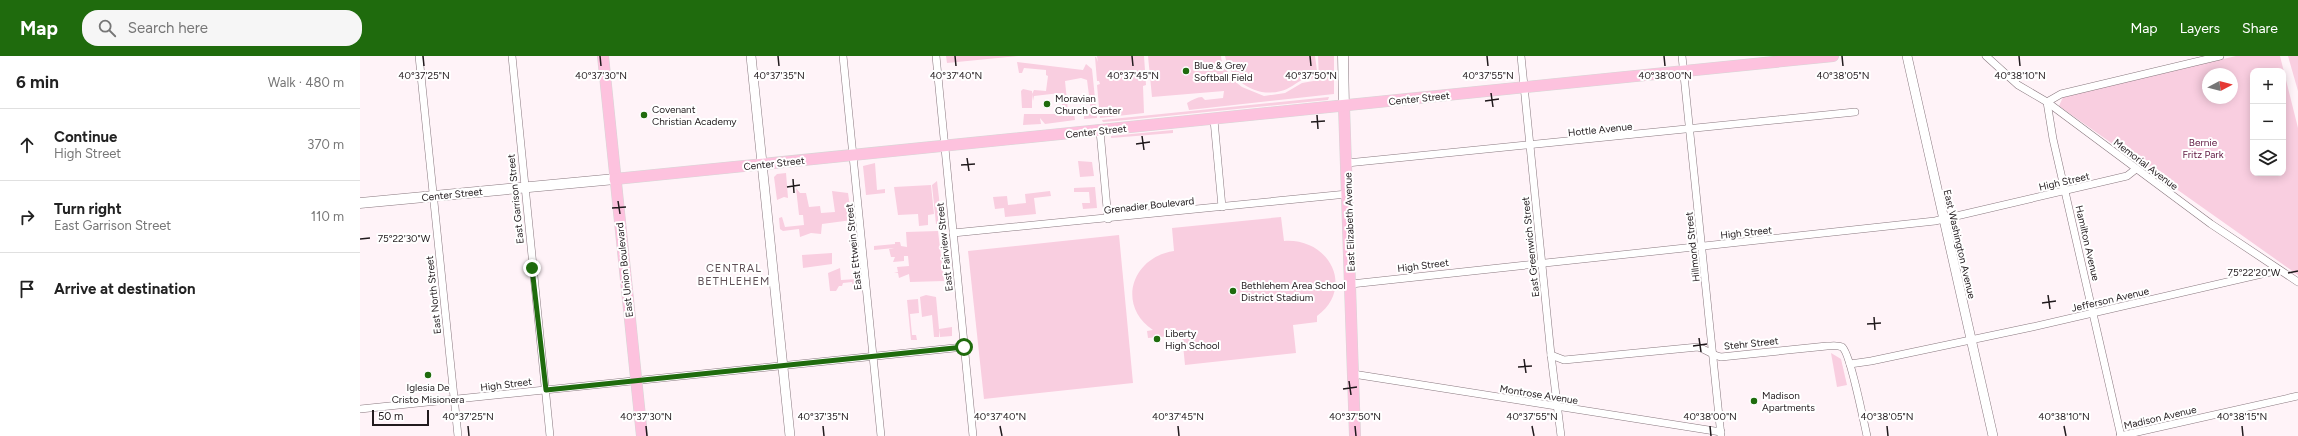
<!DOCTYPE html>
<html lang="en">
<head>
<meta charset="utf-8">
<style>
	body { margin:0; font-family:Figtree,sans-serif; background:#f6f6f6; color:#222 }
	.controls { position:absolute; right:12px; top:12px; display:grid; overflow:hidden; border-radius:8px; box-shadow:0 2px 10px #0003 }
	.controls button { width:36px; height:36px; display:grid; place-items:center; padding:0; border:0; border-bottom:1px solid #e0e0e0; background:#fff; color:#222; font:20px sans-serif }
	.compass { position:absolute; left:1842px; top:12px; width:36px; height:36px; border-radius:50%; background:#fff; box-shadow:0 2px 10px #0003; rotate:83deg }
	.scale { position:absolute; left:12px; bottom:10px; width:57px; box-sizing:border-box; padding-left:4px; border:2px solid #211a1d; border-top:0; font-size:11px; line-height:14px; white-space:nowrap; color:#211a1d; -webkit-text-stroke:3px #fff; paint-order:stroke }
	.stop { position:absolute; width:12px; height:12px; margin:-9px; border:3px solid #1f6b0d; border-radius:50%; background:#fff }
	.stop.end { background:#1f6b0d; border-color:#fff; box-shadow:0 1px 4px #0008 }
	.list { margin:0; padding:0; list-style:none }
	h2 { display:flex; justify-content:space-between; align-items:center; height:52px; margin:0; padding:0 16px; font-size:17px }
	h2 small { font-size:13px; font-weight:400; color:#767676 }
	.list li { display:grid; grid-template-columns:26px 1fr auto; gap:12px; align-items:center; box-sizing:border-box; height:72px; padding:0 16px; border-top:1px solid #e0e0e0 }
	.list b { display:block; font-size:15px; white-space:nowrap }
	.list p { margin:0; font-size:13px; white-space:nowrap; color:#767676 }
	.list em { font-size:13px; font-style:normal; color:#767676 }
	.icon { flex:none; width:22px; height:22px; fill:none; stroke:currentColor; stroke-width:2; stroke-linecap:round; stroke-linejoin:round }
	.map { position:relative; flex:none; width:1938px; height:380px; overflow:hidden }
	header { display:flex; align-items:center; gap:24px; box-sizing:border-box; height:56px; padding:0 20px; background:#1f6b0d; color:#fff }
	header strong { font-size:19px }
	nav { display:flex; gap:22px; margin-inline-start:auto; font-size:14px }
	.search { width:280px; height:36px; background:#f6f6f6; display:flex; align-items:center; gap:10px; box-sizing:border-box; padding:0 14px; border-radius:16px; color:#767676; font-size:15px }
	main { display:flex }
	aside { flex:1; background:#fff }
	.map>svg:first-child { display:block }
</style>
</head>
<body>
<header>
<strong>Map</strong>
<div class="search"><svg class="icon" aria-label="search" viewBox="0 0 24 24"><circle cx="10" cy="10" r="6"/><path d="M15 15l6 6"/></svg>Search here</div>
<nav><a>Map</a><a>Layers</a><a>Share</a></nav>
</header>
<main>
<aside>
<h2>6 min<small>Walk · 480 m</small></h2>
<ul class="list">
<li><svg class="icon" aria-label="ahead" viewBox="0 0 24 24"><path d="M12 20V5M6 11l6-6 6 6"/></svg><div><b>Continue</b><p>High Street</p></div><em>370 m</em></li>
<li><svg class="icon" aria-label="right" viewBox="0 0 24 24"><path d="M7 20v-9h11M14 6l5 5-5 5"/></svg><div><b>Turn right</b><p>East Garrison Street</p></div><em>110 m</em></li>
<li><svg class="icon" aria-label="arrive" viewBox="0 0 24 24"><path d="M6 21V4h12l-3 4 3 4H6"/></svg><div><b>Arrive at destination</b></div></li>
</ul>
</aside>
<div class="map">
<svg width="1938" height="380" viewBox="0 0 1938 380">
	<rect width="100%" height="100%" fill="#fff3f8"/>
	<g fill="#f9cee0" fill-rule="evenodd">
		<polygon points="586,0 658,0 587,7"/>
		<polygon points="737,0 784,0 786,29 783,30 784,57 740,62 737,29 740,28 739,25 737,25 735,1 736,1 738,6"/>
		<path d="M 788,0 L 861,0 L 863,15 L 864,10 L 873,24 L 882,31 L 904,40 L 925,37 L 942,27 L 959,24 L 958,0 L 974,0 L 974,38 L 829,54 L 827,47 C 832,44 837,41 842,41 L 845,44 L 863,42 L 864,35 L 792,41 Z"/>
		<path d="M 865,0 L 955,0 L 958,22 C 953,23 944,22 940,25 C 933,29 929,33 921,35 C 896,42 870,25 865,0 Z"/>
		<path d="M 1876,0 L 1920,0 L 1938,72 L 1938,219 L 1699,50 L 1703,41 ZM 1893,15 L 1923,15 L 1923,117 L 1893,117 ZM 1848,18 L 1872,18 L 1872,42 L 1848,42 Z"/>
		<polygon points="1928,0 1938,0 1938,35"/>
		<polygon points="657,6 723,14 726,8 732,13 737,62 724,63 724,55 731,55 727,24 721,22 705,25 708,55 703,55 700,37 674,40 673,45 672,38 674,34 686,35 688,20 686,19 686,14 664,12 662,17 659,17"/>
		<polygon points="663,33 672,35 672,52 662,52 661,35"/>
		<polygon points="969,41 968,44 756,65 743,66 742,64"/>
		<polygon points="664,58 714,58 715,64 685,68 680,62 681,68 663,69"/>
		<polygon points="813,74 813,77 751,82 751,80"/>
		<polygon points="718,105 732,106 734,120 720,121"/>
		<polygon points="515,107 517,134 525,133 525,137 506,139 503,110"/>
		<polygon points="426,117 428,142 424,141 417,144 414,121 417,118"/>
		<polygon points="577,125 582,168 576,168 572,129"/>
		<polygon points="571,129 574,158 568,159 568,169 559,170 558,158 538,159 534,131"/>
		<polygon points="735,131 737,152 723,153 722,147 730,147 729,136 714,136 714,132"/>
		<polygon points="436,132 440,137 446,137 449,151 460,150 461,157 475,156 472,135 488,137 492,164 462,168 461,178 451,177 440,181 439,173 423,175 420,173 419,162 422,161 425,171 444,169 443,159 439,159"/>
		<polygon points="690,135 691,140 674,142 676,158 645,161 644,152 635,153 633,141 647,140 648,149 666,147 665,138"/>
		<path d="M 921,161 L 924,185 C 970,182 995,232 957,260 L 957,266 L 933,269 L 936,297 L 825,309 L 822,279 L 788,282 L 787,275 L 793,274 C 756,249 772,201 814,195 L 812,172 Z"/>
		<polygon points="578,175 584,225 550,226 549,218 539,222 538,217 534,217 538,216 537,211 549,210 548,200 544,200 544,205 533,206 535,201 531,201 529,193 534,192 514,194 514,190 535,188 535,186 540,186 541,190 547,191 546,176"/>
		<polygon points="759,179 773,327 624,343 608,195"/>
		<polygon points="472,197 472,208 443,212 442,199"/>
		<polygon points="480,212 481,224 497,223 498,230 493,230 492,226 483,227 482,230 479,230 476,235 470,235 468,217"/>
		<polygon points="566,239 576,241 579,273 592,271 592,280 580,281 579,273 579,281 574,281 572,259 562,261 560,241"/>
		<polygon points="558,243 559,257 550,258 552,279 556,279 557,284 551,284 547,244"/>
		<polygon points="1471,297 1481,303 1487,329 1477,331"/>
	</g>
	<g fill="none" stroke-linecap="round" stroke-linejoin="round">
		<defs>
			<g id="minor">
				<polyline points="59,0 98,380"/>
				<polyline points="152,0 190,380"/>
				<polyline points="483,0 521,380"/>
				<polyline points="576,0 613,380"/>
				<polyline points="1161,0 1191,299 1201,380"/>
				<polyline points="1322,0 1361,380"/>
				<polyline points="1626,0 1658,29 1687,46 1851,168 1938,226"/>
				<polyline points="854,64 862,151"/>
				<polyline points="740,75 748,163"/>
				<polyline points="987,107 1495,56"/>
				<polyline points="593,177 987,138"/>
				<polyline points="991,228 1575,165 1767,120 1776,113"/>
				<path d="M 1191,299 L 1204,304 L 1338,291 C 1347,294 1352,299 1361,301 L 1467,290 C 1472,290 1478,289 1482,291 C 1490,296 1504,367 1507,380"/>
				<polyline points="1490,308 1511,305 1672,271 1919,214"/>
				<polyline points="993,318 1361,376"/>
				<polyline points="0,353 604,291"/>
				<polyline points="1760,380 1938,340"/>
				<polyline points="1761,380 1693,83 1687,46 1701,38 1860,0"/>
			</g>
			<g id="tertiary">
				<polyline points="391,0 430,380"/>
				<polyline points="1547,0 1633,380"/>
			</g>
			<g id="secondary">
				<polyline points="983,0 984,50"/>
				<polyline points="0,147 255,123"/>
			</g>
			<g id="primary">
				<polyline points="243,0 282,380"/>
				<polyline points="984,50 995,380"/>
				<polyline points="255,123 1473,0"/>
			</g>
		</defs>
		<use href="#minor" stroke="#89787f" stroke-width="8"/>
		<use href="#tertiary" stroke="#89787f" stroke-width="10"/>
		<use href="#secondary" stroke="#89787f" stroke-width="11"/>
		<use href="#primary" stroke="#d7d6d6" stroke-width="12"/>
		<use href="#minor" stroke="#fff" stroke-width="7"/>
		<use href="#tertiary" stroke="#fff" stroke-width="9"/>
		<use href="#secondary" stroke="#fff" stroke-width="10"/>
		<use href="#primary" stroke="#fdc2de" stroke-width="11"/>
	</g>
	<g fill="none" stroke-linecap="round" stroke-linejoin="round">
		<polyline stroke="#1f6b0d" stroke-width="5" points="172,212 186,334 604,291"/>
	</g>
	<path fill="none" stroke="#211a1d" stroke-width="1.5" d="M 63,0 L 64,10M 240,0 L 241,10M 418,0 L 419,10M 595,0 L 596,10M 772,0 L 773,10M 950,0 L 951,10M 1127,0 L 1128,10M 1304,0 L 1305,10M 1482,0 L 1483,10M 1659,0 L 1660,10M 1131,37 L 1133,51M 1125,45 L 1139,43M 957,59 L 958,73M 951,66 L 965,65M 782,80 L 784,94M 776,88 L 790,86M 607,102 L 609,115M 601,109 L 615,108M 433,123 L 434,137M 427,131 L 440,129M 258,145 L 260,158M 252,152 L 266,151M 0,183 L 10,182M 1928,217 L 1938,215M 1688,239 L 1690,253M 1682,247 L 1696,245M 1514,261 L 1515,274M 1507,268 L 1521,267M 1339,282 L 1341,296M 1333,290 L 1347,288M 1164,303 L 1166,317M 1158,311 L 1172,310M 989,325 L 991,339M 983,333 L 997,331M 108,370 L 109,380M 286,370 L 287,380M 463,370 L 464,380M 640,370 L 642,380M 818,370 L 819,380M 995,370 L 996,380M 1172,370 L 1174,380M 1350,370 L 1351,380M 1527,370 L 1528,380M 1704,370 L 1706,380M 1882,370 L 1883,380"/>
	<g fill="#1f6b0d" stroke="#fff" stroke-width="1.5">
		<circle cx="826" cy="15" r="4"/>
		<circle cx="687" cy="48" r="4"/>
		<circle cx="284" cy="59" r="4"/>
		<circle cx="873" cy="235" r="4"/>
		<circle cx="797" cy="283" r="4"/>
		<circle cx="68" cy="319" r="4"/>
		<circle cx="1394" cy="345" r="4"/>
	</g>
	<g text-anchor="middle" stroke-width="4" stroke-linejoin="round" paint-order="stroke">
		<g font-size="10" fill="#211a1d" stroke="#fff" text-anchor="start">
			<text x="834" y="13">Blue &amp; Grey<tspan x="834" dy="12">Softball Field</tspan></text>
			<text x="695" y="46">Moravian<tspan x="695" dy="12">Church Center</tspan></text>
			<text x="292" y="57">Covenant<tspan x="292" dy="12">Christian Academy</tspan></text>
			<text x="881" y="233">Bethlehem Area School<tspan x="881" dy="12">District Stadium</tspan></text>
			<text x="805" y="281">Liberty<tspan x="805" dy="12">High School</tspan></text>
			<text x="68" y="335" text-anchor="middle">Iglesia De<tspan x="68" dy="12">Cristo Misionera</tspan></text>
			<text x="1402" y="343">Madison<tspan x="1402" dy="12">Apartments</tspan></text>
		</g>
		<g font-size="10" fill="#211a1d" stroke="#fff">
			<text transform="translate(1059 42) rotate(-6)" y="4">Center Street</text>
			<text transform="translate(1240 73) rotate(-6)" y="4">Hottle Avenue</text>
			<text transform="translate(736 75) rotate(-6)" y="4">Center Street</text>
			<text transform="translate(414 107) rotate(-6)" y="4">Center Street</text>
			<text transform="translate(1786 108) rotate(37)" y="4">Memorial Avenue</text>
			<text transform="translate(1704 125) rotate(-13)" y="4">High Street</text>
			<text transform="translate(92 138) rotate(-6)" y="4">Center Street</text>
			<text transform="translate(155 143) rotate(-96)" y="4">East Garrison Street</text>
			<text transform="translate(789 149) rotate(-6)" y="4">Grenadier Boulevard</text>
			<text transform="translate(989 166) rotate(-92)" y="4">East Elizabeth Avenue</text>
			<text transform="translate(1386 176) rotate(-6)" y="4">High Street</text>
			<text transform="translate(1728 187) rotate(77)" y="4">Hamilton Avenue</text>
			<text transform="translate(1600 188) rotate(77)" y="4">East Washington Avenue</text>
			<text transform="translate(493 191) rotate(-96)" y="4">East Ettwein Street</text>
			<text transform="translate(584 191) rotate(-96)" y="4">East Fairview Street</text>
			<text transform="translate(1170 191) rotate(-96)" y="4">East Greenwich Street</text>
			<text transform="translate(1332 191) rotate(-96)" y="4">Hillmond Street</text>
			<text transform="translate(1063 209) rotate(-7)" y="4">High Street</text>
			<text transform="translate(264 214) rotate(-96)" y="4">East Union Boulevard</text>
			<text transform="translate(73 239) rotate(-96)" y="4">East North Street</text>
			<text transform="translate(1750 243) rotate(-13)" y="4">Jefferson Avenue</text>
			<text transform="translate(1391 287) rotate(-6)" y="4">Stehr Street</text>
			<text transform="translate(146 328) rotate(-7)" y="4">High Street</text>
			<text transform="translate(1179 338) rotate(9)" y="4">Montrose Avenue</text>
			<text transform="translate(1800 361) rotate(-13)" y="4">Madison Avenue</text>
		</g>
		<g font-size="10" fill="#5f163f" stroke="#fff">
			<text x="1843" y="90">Bernie<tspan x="1843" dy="12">Fritz Park</tspan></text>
		</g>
		<g font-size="11" letter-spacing="1" fill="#605057" stroke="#fff">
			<text x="374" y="216">CENTRAL<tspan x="374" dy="13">BETHLEHEM</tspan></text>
		</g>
	</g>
	<g font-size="10" text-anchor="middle" fill="#211a1d" stroke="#fff" stroke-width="4" stroke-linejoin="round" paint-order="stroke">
		<text x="64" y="23">40°37'25"N</text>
		<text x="241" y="23">40°37'30"N</text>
		<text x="419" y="23">40°37'35"N</text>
		<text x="596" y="23">40°37'40"N</text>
		<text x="773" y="23">40°37'45"N</text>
		<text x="951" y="23">40°37'50"N</text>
		<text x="1128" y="23">40°37'55"N</text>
		<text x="1305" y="23">40°38'00"N</text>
		<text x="1483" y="23">40°38'05"N</text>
		<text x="1660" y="23">40°38'10"N</text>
		<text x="44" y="186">75°22'30"W</text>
		<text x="1894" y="220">75°22'20"W</text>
		<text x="108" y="364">40°37'25"N</text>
		<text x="286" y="364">40°37'30"N</text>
		<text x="463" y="364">40°37'35"N</text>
		<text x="640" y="364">40°37'40"N</text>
		<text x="818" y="364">40°37'45"N</text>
		<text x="995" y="364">40°37'50"N</text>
		<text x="1172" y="364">40°37'55"N</text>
		<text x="1350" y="364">40°38'00"N</text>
		<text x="1527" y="364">40°38'05"N</text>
		<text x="1704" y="364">40°38'10"N</text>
		<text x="1882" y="364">40°38'15"N</text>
	</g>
</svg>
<div class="controls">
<button>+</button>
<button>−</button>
<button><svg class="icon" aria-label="layers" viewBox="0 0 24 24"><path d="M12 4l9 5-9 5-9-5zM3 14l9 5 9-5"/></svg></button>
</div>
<svg class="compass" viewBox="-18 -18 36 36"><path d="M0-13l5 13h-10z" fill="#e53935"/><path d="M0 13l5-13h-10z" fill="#767676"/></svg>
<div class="scale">50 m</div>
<div class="stop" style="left:604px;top:291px"></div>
<div class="stop end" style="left:172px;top:212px"></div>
</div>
</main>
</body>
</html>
